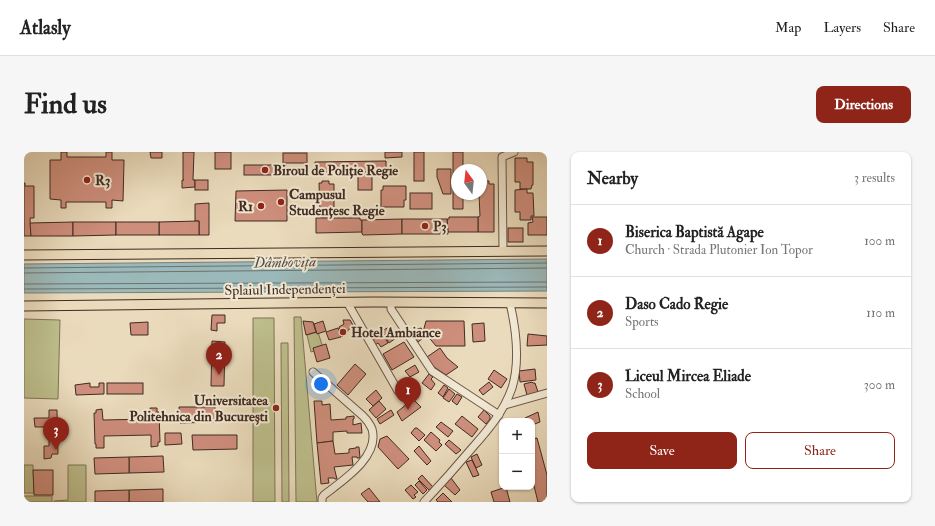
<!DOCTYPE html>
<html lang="en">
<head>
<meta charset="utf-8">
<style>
	body { margin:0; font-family:"IM FELL Double Pica",serif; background:#f6f6f6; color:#222 }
	.controls { position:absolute; right:12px; bottom:12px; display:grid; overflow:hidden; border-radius:8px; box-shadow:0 1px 3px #0004 }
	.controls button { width:36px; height:36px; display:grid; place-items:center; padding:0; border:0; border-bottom:1px solid #e0e0e0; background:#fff; color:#222; font:20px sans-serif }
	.compass { position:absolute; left:427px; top:12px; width:36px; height:36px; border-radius:50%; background:#fff; box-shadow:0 1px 3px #0004; rotate:345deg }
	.you { position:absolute; left:297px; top:232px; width:14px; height:14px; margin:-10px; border:3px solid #fff; border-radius:50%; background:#1a73e8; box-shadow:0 0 0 6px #1a73e833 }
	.badge { display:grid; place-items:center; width:26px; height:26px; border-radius:50%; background:#8f2418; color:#fff; font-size:13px; font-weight:700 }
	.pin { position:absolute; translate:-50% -33px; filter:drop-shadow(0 1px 2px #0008) }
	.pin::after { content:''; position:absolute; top:21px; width:14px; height:12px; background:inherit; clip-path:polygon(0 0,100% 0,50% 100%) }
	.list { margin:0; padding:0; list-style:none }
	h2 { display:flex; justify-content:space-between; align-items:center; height:52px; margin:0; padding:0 16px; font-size:17px }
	h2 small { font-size:13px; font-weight:400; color:#767676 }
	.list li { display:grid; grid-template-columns:26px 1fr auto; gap:12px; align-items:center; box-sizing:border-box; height:72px; padding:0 16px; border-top:1px solid #e0e0e0 }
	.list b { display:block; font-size:15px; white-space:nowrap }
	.list p { margin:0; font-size:13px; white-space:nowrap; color:#767676 }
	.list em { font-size:13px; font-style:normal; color:#767676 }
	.actions { display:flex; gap:8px; padding:12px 16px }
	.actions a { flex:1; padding:9px 0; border:1px solid #8f2418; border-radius:8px; text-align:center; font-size:14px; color:#8f2418 }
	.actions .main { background:#8f2418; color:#fff }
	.map { position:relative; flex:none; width:523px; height:350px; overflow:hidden; border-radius:8px }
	header { display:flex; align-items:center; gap:24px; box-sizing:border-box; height:56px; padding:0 20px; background:#fff; border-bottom:1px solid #e0e0e0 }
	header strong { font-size:19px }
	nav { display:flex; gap:22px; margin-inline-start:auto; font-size:14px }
	.intro { display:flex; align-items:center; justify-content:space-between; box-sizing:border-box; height:96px; padding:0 24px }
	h1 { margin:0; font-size:28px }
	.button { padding:10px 18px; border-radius:8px; background:#8f2418; color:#fff; font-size:14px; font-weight:700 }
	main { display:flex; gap:24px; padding:0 24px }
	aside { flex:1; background:#fff; border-radius:8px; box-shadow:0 1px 3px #0004 }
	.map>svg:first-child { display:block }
</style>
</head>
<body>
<header>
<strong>Atlasly</strong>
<nav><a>Map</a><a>Layers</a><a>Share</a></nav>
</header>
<div class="intro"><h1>Find us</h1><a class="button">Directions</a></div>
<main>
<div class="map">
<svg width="523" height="350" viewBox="0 0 523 350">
	<rect width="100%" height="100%" fill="#eadbbc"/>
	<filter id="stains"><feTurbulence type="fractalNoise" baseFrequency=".005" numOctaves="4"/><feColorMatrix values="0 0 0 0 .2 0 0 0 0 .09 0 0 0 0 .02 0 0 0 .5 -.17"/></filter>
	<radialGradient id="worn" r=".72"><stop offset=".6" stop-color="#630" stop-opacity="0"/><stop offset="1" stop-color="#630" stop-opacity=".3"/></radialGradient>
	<g fill="#bdbe8c" stroke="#7f7457">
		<polygon points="270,165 277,165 293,350 272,350"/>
		<polygon points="229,166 250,166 251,350 229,350"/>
		<polygon points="0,167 36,168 34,247 0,246"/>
		<polygon points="294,180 299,196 287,200 283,183"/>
		<polygon points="257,191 264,191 265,350 258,350"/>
		<polygon points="0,313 9,313 10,341 0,341"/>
		<polygon points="44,313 62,313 62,350 30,350 30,349 44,348"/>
		<rect x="0" y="344" width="28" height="6"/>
	</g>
	<polygon fill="#9bb9ba" stroke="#77807d" points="523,107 523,139 0,141 0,112"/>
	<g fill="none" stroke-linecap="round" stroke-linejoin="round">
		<g stroke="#6e726e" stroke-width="1">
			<polyline points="0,116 523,111"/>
			<polyline points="0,121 523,116"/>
			<polyline points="0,132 523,130"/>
			<polyline points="0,137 523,135"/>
		</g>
	</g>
	<g fill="#ce8e7c" stroke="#412b22">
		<polygon points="37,0 43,0 43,5 82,5 82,0 88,0 88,8 100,8 99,49 88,48 88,56 82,56 82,50 42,50 42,56 37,56 37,48 26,47 26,8 37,8"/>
		<polygon points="126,0 138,0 138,6 127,6"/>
		<polygon points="159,0 170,0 169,28 171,28 171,35 158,36 158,28 160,28 159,27"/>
		<rect x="191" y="0" width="16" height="17"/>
		<polygon points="361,0 378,0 378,5 361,6"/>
		<rect x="390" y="0" width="10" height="29"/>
		<polygon points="429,0 439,0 439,18 433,18 433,42 439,42 439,57 429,57"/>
		<rect x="259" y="1" width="24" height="10"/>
		<polygon points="491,6 503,6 503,10 509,10 509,33 508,33 507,37 496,37 496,30 491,30"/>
		<polygon points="362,9 362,20 291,20 291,10"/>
		<rect x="220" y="13" width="42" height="10"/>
		<polygon points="413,17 427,17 427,42 419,42 413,25"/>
		<rect x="334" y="20" width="14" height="18"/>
		<rect x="171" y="28" width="13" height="10"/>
		<polygon points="298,29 305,29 305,32 310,32 310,63 308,63 308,66 298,66 298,63 296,63 295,31 298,31"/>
		<polygon points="457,29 465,29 465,32 470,32 470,80 454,80 454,65 456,64 455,42 457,42"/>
		<polygon points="0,31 1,31 1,34 10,34 10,66 6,66 7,84 0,84"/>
		<polygon points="359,34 382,34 382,48 380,48 380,55 357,55 357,38 359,38"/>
		<polygon points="503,37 503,41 509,41 510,64 507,64 507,68 496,68 496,60 491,60 491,38"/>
		<polygon points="263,38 263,69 211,69 212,39"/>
		<rect x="386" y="41" width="22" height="16"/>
		<polygon points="185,51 185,83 175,83 175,69 171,69 171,52"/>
		<polygon points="425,65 454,65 454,80 424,80 423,67 425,67"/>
		<polygon points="508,65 523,65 523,83 504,83 504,71 509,70"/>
		<polygon points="292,66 336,66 336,68 338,68 338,80 292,81"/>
		<polygon points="378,67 378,82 339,83 338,82 338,68"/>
		<polygon points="378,67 423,67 424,82 378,82"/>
		<polygon points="175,69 175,83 135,83 135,70"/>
		<polygon points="49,70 49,84 7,84 6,71"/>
		<polygon points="49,70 92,70 92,83 49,84"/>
		<rect x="92" y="70" width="43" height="13"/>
		<rect x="484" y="76" width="15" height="14"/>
		<polygon points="188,163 201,163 201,171 193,171 193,179 187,178"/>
		<polygon points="319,168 326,168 329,173 318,185 315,175 320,172"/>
		<polygon points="279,169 289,170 292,180 282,183"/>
		<polygon points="299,169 302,179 293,182 290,172"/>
		<polygon points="402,169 440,169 441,194 412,194 403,183 394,190 386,179 397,176 399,180"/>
		<polygon points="124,170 124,183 107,183 106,171"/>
		<polygon points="460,171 461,189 449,190 448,172"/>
		<polygon points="365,175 372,186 365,191 358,179"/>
		<polygon points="314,176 317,185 305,188 302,180"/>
		<polygon points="359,182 364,191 357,195 354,191 351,193 348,188"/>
		<polygon points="504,182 523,184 523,193 503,194"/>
		<polygon points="188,189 201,190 200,234 187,234"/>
		<polygon points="380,190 390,205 368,218 359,202"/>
		<polygon points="302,192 306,206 293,210 289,196"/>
		<polygon points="416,196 423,206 434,215 422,223 410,215 403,205"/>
		<polygon points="331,212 342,222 324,243 313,233"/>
		<polygon points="391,213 395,220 386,225 381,219"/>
		<polygon points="511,217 512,228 496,230 495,219"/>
		<polygon points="470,218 483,227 477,236 464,227"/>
		<polygon points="405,222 409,225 407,227 411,232 407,238 398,231"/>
		<polygon points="465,230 469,235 459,243 455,238"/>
		<polygon points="508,230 509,231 511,231 514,240 503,243 500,232"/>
		<polygon points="66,231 66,235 75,235 75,231 80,231 80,242 52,243 51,233"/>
		<rect x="83" y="231" width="36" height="11"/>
		<polygon points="420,233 424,236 419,245 414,241"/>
		<polygon points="425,237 431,242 425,250 419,246"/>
		<polygon points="352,238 358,246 349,254 342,247"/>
		<polygon points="433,242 438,245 433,253 428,249"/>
		<polygon points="389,247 397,255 378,269 373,260"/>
		<polygon points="290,249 298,249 298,253 306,252 307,268 322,267 322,265 330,264 330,267 329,267 329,273 337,271 338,281 323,281 323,279 309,280 309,289 293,291"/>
		<polygon points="355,249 362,257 352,266 345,258"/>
		<polygon points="155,255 191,255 191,259 193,259 193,263 192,263 192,270 156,271"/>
		<polygon points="126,256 133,256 133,260 135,260 136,290 134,290 134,294 127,295 127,283 80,284 80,296 72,296 72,292 71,292 70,261 72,261 72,258 78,257 79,268 126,267"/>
		<polygon points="25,258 33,258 34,302 28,302 27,306 20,307 20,294 25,294 25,275 11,275 10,266 25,266"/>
		<polygon points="367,258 370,263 356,272 353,267"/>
		<polygon points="460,258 466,264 466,267 462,272 454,265"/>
		<polygon points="514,260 516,270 508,273 508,269 502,269 501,266"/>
		<polygon points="438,264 454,277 448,285 431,272"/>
		<polygon points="417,270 429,279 424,285 412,275"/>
		<polygon points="391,276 393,276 401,283 395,289 387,281"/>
		<polygon points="407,280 416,288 415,290 418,293 412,299 400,288"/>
		<polygon points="141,281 157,281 158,292 141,293"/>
		<polygon points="168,283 213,283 213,297 169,298"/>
		<polygon points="363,284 385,307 374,317 354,295 356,287"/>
		<polygon points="513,286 523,323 523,350 514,350 508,326 508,287"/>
		<polygon points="425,288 437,298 432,302 421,292"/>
		<polygon points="309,289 311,302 325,301 325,297 332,296 332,295 335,295 336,306 333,306 333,305 328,305 329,313 310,315 313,327 311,327 310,326 304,326 305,331 297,332 293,291"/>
		<polygon points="395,294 407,309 403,313 390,299"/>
		<polygon points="453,302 458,313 452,316 447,305"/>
		<polygon points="139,304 140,320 105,321 105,305"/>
		<polygon points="105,305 105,321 71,322 70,306"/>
		<polygon points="448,308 455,323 449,325 442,310"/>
		<polygon points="9,318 29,318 29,343 10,343"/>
		<polygon points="398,323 409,335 405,338 394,327"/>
		<polygon points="427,326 436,338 431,343 420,333"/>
		<polygon points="395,329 403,338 399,342 391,333"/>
		<polygon points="387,333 394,340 390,343 392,345 389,347 381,338"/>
		<polygon points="482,335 486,350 470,350 467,340"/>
		<polygon points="345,336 356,350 344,350 337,342"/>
		<polygon points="139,337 139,350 105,350 105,338"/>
		<polygon points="105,338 105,350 71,350 71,339"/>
		<polygon points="419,341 428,350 414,350 412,348"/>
	</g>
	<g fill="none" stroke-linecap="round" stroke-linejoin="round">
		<defs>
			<g id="minor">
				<polyline points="479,99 478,5 490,0"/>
				<polyline points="323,150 374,239"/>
				<polyline points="367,150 367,157 408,219 475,263"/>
				<path d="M 289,220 L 339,264 C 343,268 346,272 348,277 C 356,305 318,329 300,343 L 298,346 L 298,350"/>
				<polyline points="481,253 523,241"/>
				<path d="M 400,350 C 417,332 433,314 449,295 C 465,277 480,259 488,236 C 496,210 492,177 486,151"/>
			</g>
			<g id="major">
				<polyline points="0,103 523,99"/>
				<polyline points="0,154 350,150 523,151"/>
			</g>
		</defs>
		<use href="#minor" stroke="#6b5748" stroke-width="9"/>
		<use href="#major" stroke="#412b22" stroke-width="11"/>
		<use href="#minor" stroke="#f1e8d3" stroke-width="7"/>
		<use href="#major" stroke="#eadbbc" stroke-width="9"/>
	</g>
	<g fill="#8f2418" stroke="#f1e8d3" stroke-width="1.5">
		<circle cx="241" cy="18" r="4"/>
		<circle cx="63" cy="28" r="4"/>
		<circle cx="257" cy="50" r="4"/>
		<circle cx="237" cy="54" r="4"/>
		<circle cx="401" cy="74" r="4"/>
		<circle cx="319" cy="180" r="4"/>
		<circle cx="252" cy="256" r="4"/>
	</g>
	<g text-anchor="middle" stroke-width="4" stroke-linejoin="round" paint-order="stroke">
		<g font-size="14" font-weight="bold" fill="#412b22" stroke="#f1e8d3" text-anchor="start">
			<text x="249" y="23">Biroul de Poliție Regie</text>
			<text x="71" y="33">R3</text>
			<text x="265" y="47">Campusul<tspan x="265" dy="16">Studențesc Regie</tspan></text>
			<text x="229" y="59" text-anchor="end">R1</text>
			<text x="409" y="79">P3</text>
			<text x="327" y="185">Hotel Ambiance</text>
			<text x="244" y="253" text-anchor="end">Universitatea<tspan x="244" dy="16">Politehnica din București</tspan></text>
		</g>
		<g font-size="14" fill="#412b22" stroke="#f1e8d3">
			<text transform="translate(261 137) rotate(-1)" y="5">Splaiul Independenței</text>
		</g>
		<g font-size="15" font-style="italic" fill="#584e48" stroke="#f1e8d3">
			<text transform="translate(261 110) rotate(-1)" y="5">Dâmbovița</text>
		</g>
	</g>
	<rect width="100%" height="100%" filter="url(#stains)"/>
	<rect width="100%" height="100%" fill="url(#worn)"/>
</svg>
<div class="controls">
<button>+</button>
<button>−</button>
</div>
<svg class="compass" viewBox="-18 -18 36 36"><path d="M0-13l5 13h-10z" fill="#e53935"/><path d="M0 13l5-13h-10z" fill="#767676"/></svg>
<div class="you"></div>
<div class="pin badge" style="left:384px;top:258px">1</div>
<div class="pin badge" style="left:195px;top:223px">2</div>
<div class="pin badge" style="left:32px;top:298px">3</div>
</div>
<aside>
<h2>Nearby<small>3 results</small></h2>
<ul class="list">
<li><span class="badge">1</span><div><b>Biserica Baptistă Agape</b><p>Church · Strada Plutonier Ion Topor</p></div><em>100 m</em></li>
<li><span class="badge">2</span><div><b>Daso Cado Regie</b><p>Sports</p></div><em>110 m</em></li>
<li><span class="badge">3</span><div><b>Liceul Mircea Eliade</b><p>School</p></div><em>300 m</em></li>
</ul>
<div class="actions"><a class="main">Save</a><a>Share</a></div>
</aside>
</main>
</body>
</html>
